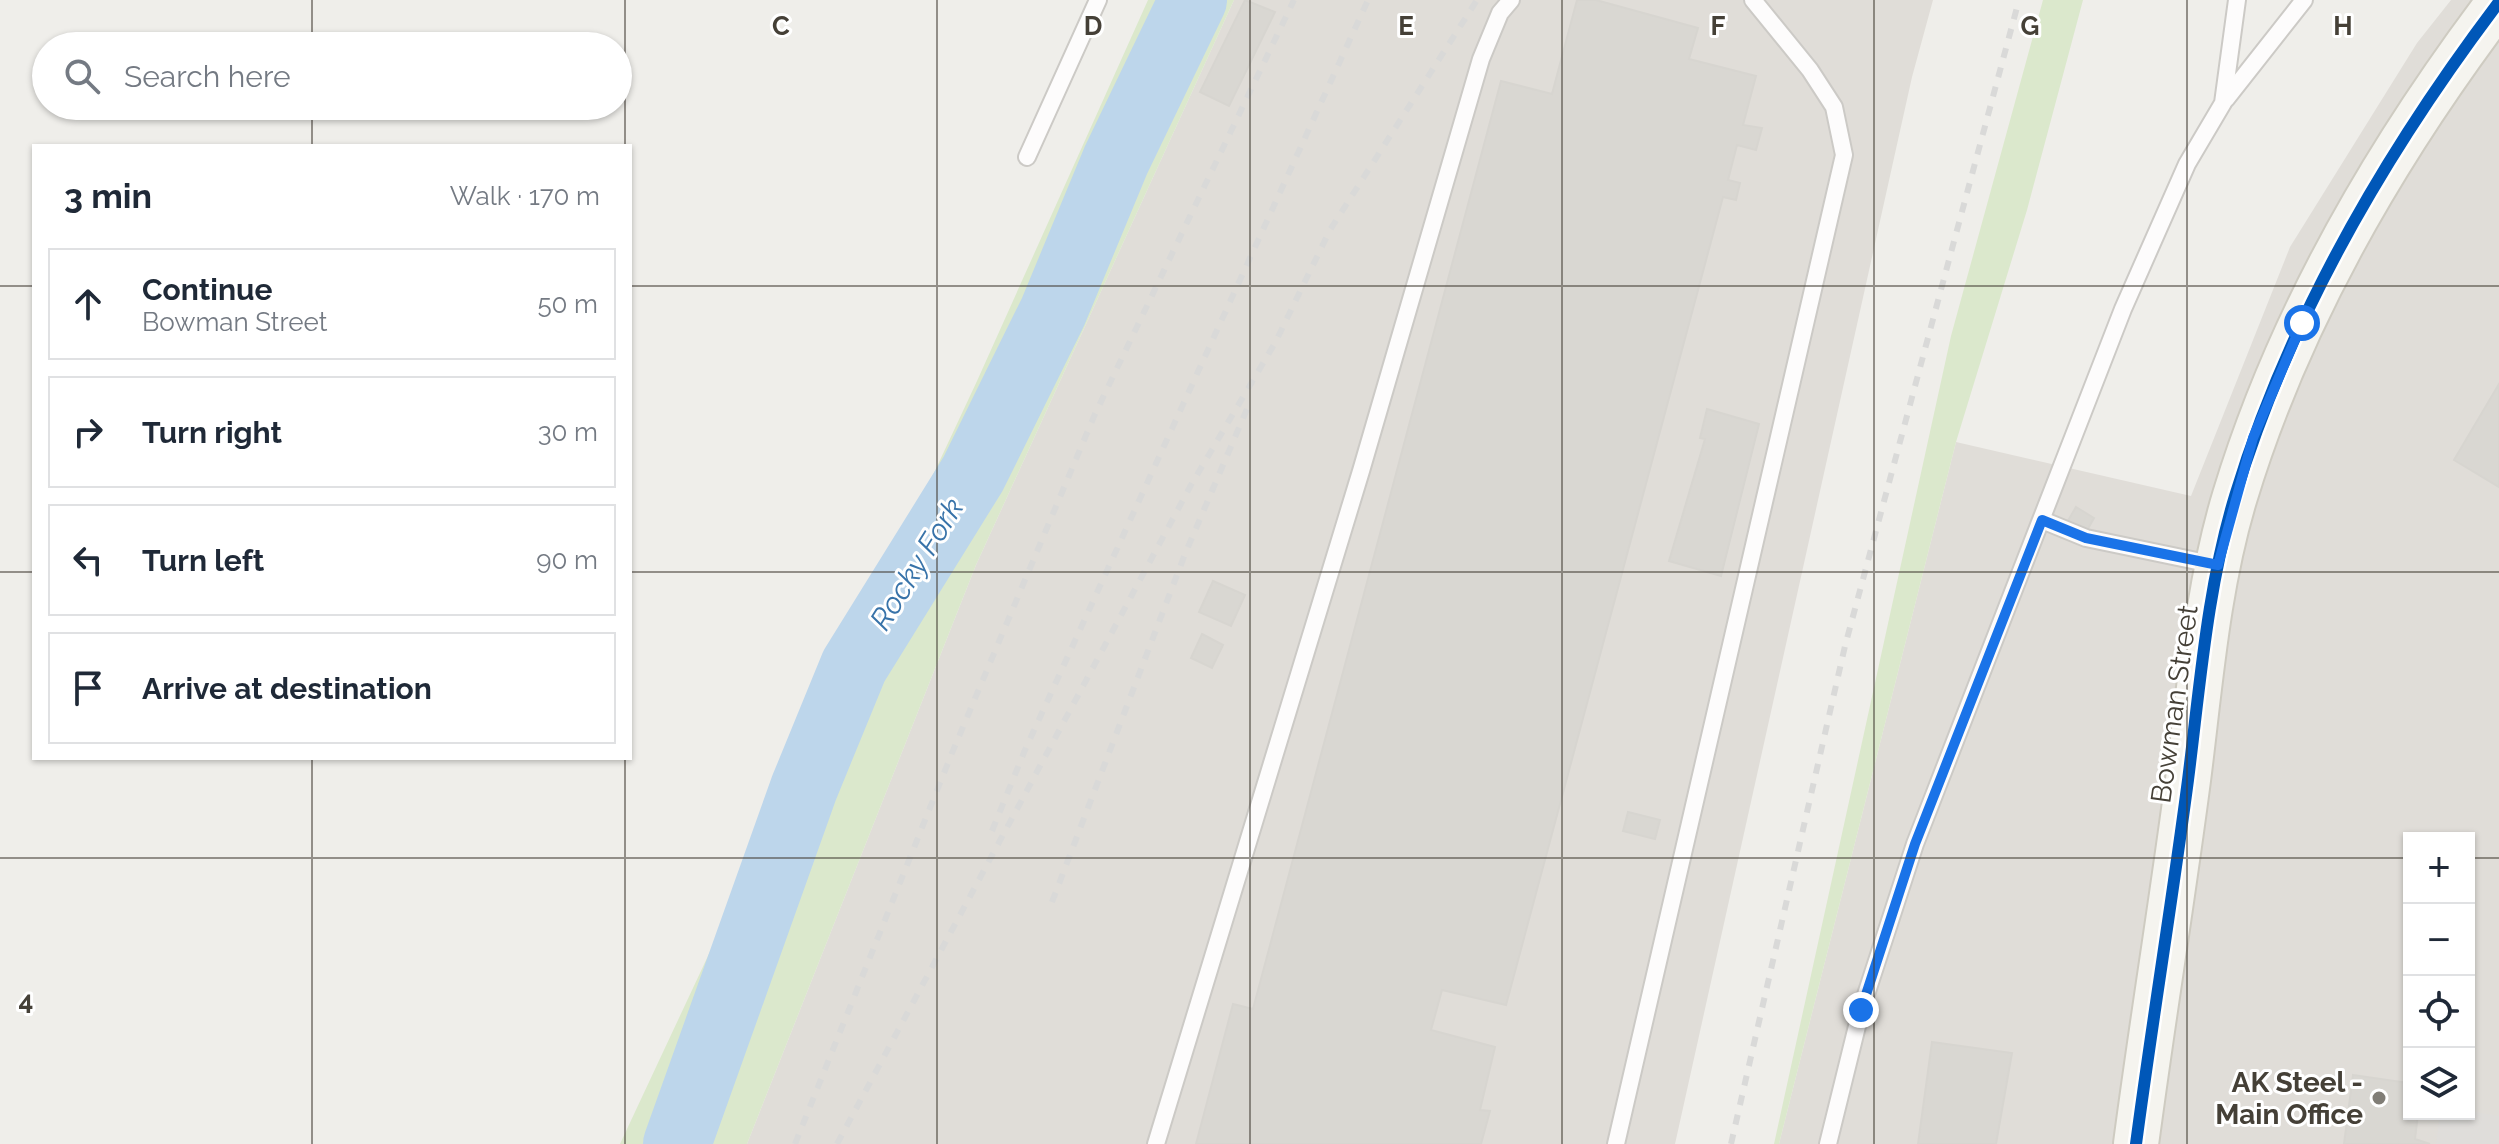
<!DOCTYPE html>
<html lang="en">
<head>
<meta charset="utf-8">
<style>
	body { margin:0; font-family:Raleway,sans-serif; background:#f6f6f7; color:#1f2937 }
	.controls { position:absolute; right:24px; bottom:24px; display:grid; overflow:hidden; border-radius:0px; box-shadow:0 2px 6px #0004 }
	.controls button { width:72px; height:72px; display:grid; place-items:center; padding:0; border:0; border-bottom:2px solid #e0e1e3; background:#fff; color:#1f2937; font:40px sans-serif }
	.stop { position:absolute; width:24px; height:24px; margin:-18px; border:6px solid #1a73e8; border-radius:50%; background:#fff }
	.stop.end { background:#1a73e8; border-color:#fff; box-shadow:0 2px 8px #0008 }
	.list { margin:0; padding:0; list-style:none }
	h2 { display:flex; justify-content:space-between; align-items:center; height:104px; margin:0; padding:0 32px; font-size:34px }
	h2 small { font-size:26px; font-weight:400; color:#747a83 }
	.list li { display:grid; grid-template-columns:52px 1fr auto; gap:24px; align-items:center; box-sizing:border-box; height:112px; margin:0 16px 16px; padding:0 16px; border:2px solid #e0e1e3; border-radius:0px }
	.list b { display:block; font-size:30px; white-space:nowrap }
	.list p { margin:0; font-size:26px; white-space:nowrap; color:#747a83 }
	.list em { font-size:26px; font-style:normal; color:#747a83 }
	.icon { flex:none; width:44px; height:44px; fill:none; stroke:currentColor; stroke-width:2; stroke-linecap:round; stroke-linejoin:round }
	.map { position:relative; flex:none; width:2499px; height:1144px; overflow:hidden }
	.search { position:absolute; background:#fff; box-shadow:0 2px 6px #0004; left:32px; top:32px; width:600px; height:88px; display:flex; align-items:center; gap:20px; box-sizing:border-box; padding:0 28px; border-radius:44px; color:#747a83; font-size:30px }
	.panel { position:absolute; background:#fff; box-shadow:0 2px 6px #0004; left:32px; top:144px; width:600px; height:616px; border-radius:0px }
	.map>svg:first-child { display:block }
</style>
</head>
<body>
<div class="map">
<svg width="2499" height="1144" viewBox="0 0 2499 1144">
	<rect width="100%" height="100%" fill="#efeeea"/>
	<g fill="#e0ddd8" fill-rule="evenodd">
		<polygon points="1234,0 1933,0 1912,77 1675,1144 747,1144 976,565"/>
		<path d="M 2451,0 L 2499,0 L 2499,1144 L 1779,1144 L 1956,442 L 2191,496 L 2290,247 L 2417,43 ZM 2409,838 L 2469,838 L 2469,1114 L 2409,1114 Z"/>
	</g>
	<g fill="#dbe8cc">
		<polygon points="1148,0 1234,0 976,565 747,1144 620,1144 977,381"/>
		<polygon points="2043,0 2083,0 2027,210 1956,442 1779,1144 1774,1144 1951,336"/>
	</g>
	<polygon fill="#dfddda" points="2469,1111 2499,1116 2499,1144 2436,1144 2440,1114 2469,1114"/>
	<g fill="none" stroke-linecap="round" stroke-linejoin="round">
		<polyline stroke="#bdd6eb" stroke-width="68" points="677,1144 804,788 854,666 973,474 1053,312 1116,160 1193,0"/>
	</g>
	<g fill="#d9d7d2" stroke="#d7d5d0" stroke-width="2">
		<polygon points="1245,0 1275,12 1229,106 1200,92"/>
		<polygon points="1577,0 1596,0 1698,28 1689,59 1756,76 1743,125 1762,128 1756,150 1737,145 1728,180 1740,183 1736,200 1723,197 1506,1005 1442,990 1431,1030 1495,1047 1480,1110 1490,1111 1481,1144 1196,1144 1233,1004 1253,1009 1501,81 1552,94"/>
		<polygon points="2499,384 2499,487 2454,460"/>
		<polygon points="1707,409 1759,424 1721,576 1669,561 1705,439 1700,438"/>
		<polygon points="2076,507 2094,518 2085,534 2066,524"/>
		<polygon points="1213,581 1245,595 1231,626 1199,612"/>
		<polygon points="1202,634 1223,645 1212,668 1191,658"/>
		<polygon points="1628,812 1660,820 1655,839 1623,831"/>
		<polygon points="1932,1042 2012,1053 1996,1144 1918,1144"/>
		<polygon points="2353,1075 2409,1083 2409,1114 2418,1114 2415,1139 2430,1144 2344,1144"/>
	</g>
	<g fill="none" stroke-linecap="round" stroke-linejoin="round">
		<defs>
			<g id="lane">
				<polyline points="2226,99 2304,0"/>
				<polyline points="1027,157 1098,0"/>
				<polyline points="2042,520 2086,538 2216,565"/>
				<polyline points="1156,1144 1361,471 1481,59 1500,13 1511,0"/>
				<polyline points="1616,1144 1844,155 1834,107 1810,70 1753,0"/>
				<polyline points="1828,1144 1861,1010 1915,844 2123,309 2187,164 2223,103 2237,0"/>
			</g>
			<path id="secondary" d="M 2136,1144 C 2152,1023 2172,902 2188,780 C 2200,686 2207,588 2235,496 C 2289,318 2387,150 2499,2"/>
		</defs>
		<use href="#lane" stroke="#cccac6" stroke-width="20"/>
		<use href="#secondary" stroke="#cecbc1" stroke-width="48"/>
		<use href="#lane" stroke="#fdfcfc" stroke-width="16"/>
		<use href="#secondary" stroke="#f5f4ef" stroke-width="44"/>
		<g stroke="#d9d9d8" stroke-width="6" stroke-dasharray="10 10" stroke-linecap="butt">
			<polyline points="992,831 1025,750 1368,0"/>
			<polyline points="1052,902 1185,554 1247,409"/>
			<polyline points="795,1144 952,753 1095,414 1294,0"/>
			<polyline points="837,1144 1191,485 1275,343 1330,230 1477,0"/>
			<polyline points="1731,1144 1845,646 2019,0"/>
		</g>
		<defs>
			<path id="cycleway" d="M 2136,1144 C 2152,1023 2172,902 2188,780 C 2200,686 2207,588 2235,496 C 2289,318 2387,150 2499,2"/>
		</defs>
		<use href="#cycleway" stroke="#fff" stroke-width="17"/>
		<use href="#cycleway" stroke="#0057b8" stroke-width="12"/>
	</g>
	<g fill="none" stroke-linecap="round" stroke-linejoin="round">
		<polyline stroke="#1a73e8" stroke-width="10" points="1861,1010 1915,844 2042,520 2086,538 2218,565 2253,438 2302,323"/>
	</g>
	<path fill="none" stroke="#454037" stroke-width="2" stroke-opacity="0.55" d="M 312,0 L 312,46M 625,0 L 625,146M 937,0 L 937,1144M 1250,0 L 1250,1144M 1562,0 L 1562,1144M 1874,0 L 1874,1144M 2187,0 L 2187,1144M 312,106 L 312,146M 0,286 L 34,286M 630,286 L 2499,286M 0,572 L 34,572M 630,572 L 2499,572M 312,758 L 312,1144M 625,758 L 625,1144M 0,858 L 2409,858M 2469,858 L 2499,858"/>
	<circle fill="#807d76" stroke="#fff" stroke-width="3" cx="2379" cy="1098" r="8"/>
	<g text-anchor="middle" stroke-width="6" stroke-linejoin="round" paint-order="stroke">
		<g font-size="28" fill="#454037" stroke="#fff">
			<text transform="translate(2174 704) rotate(-82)" y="10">Bowman Street</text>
		</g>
		<g font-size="28" font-weight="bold" fill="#454037" stroke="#fff" text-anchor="end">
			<text x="2363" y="1092">AK Steel -<tspan x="2363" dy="32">Main Office</tspan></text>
		</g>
		<g font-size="30" font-style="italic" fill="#3873a9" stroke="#fff">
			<text transform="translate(917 564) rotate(-58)" y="10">Rocky Fork</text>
		</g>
	</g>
	<g font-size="26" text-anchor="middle" font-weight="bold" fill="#454037" stroke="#fff" stroke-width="6" stroke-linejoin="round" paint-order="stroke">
		<text x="781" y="35">C</text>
		<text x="1093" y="35">D</text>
		<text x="1406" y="35">E</text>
		<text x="1718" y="35">F</text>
		<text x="2030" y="35">G</text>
		<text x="2343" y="35">H</text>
		<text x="26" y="1010">4</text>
	</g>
</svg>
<div class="controls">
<button>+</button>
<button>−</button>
<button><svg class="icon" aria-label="locate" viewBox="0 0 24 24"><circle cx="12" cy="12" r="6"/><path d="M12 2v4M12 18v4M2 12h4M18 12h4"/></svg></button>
<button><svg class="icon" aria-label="layers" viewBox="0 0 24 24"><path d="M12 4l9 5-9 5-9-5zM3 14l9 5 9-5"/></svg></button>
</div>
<div class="stop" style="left:2302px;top:323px"></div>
<div class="stop end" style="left:1861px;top:1010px"></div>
<div class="search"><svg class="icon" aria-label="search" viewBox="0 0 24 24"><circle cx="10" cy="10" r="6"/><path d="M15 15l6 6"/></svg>Search here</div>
<section class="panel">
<h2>3 min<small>Walk · 170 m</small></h2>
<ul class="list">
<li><svg class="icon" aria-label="ahead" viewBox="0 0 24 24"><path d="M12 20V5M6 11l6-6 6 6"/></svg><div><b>Continue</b><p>Bowman Street</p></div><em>50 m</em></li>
<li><svg class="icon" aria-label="right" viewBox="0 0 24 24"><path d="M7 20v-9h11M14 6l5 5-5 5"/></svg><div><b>Turn right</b></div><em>30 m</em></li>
<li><svg class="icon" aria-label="left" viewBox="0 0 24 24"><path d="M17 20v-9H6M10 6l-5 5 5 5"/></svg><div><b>Turn left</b></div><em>90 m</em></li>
<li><svg class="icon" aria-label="arrive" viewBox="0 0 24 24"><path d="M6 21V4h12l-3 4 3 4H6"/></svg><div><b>Arrive at destination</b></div></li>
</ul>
</section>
</div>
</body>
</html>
